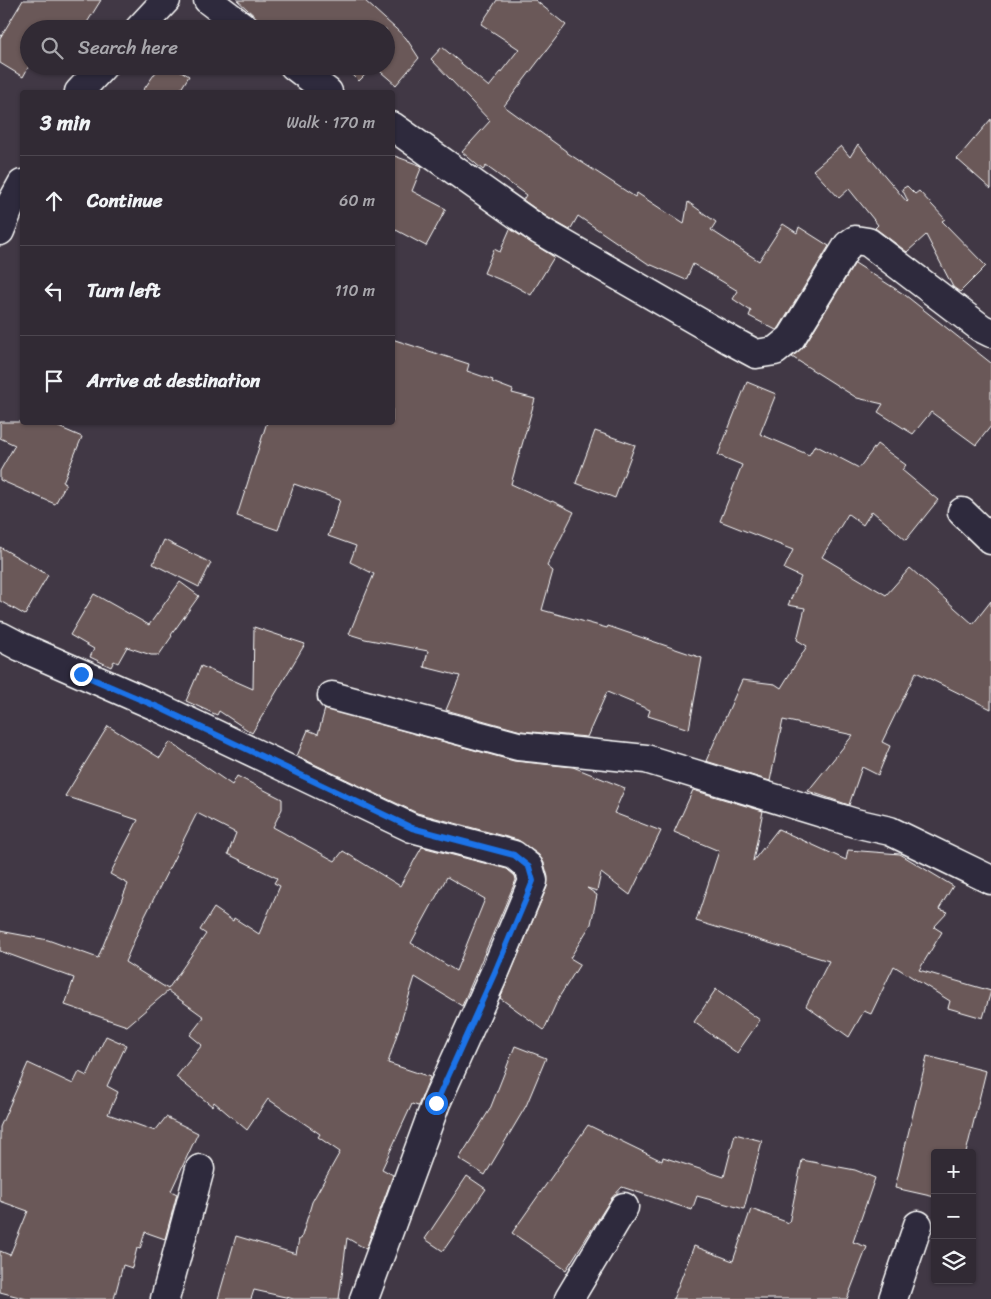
<!DOCTYPE html>
<html lang="en">
<head>
<meta charset="utf-8">
<style>
	body { margin:0; font-family:Sriracha,sans-serif; background:#3d3640; color:#f1f3f6 }
	.controls { position:absolute; right:15px; bottom:15px; display:grid; overflow:hidden; border-radius:5px; box-shadow:0 1px 4px #0004 }
	.controls button { width:45px; height:45px; display:grid; place-items:center; padding:0; border:0; border-bottom:1px solid #4c464f; background:#312a34; color:#f1f3f6; font:25px sans-serif }
	.stop { position:absolute; width:15px; height:15px; margin:-11px; border:4px solid #1a73e8; border-radius:50%; background:#fff }
	.stop.end { background:#1a73e8; border-color:#fff; box-shadow:0 1px 5px #0008 }
	.list { margin:0; padding:0; list-style:none }
	h2 { display:flex; justify-content:space-between; align-items:center; height:65px; margin:0; padding:0 20px; font-size:21px }
	h2 small { font-size:16px; font-weight:400; color:#a8a7ac }
	.list li { display:grid; grid-template-columns:32px 1fr auto; gap:15px; align-items:center; box-sizing:border-box; height:90px; padding:0 20px; border-top:1px solid #4c464f }
	.list b { display:block; font-size:19px; white-space:nowrap }
	.list em { font-size:16px; font-style:normal; color:#a8a7ac }
	.icon { flex:none; width:28px; height:28px; fill:none; stroke:currentColor; stroke-width:2; stroke-linecap:round; stroke-linejoin:round }
	.map { position:relative; flex:none; width:991px; height:1299px; overflow:hidden }
	.search { position:absolute; background:#312a34; box-shadow:0 1px 4px #0004; left:20px; top:20px; width:375px; height:55px; display:flex; align-items:center; gap:12px; box-sizing:border-box; padding:0 18px; border-radius:28px; color:#a8a7ac; font-size:19px }
	.panel { position:absolute; background:#312a34; box-shadow:0 1px 4px #0004; left:20px; top:90px; width:375px; height:335px; border-radius:5px }
	.map>svg:first-child { display:block }
</style>
</head>
<body>
<div class="map">
<svg width="991" height="1299" viewBox="0 0 991 1299">
	<rect width="100%" height="100%" fill="#413845"/>
	<filter id="ink" filterUnits="userSpaceOnUse"><feTurbulence type="fractalNoise" baseFrequency=".02" numOctaves="2"/><feDisplacementMap in="SourceGraphic" scale="10" xChannelSelector="R" yChannelSelector="G"/><feConvolveMatrix kernelMatrix="1 2 1 2 8 2 1 2 1" color-interpolation-filters="sRGB"/></filter>
	<g filter="url(#ink)">
		<g fill="#6a5858" stroke="#fff" fill-rule="evenodd">
			<polygon points="23,0 101,0 83,29 29,29 29,66 23,77 0,63 0,38"/>
			<polygon points="237,0 364,0 406,38 419,58 396,85 374,66 386,66 386,29 269,29"/>
			<polygon points="497,0 535,0 566,25 504,106 566,151 566,152 635,197 637,193 684,224 688,202 716,222 711,230 759,261 783,224 797,233 799,227 829,246 779,328 776,330 749,316 751,311 733,299 738,291 693,264 686,280 647,263 578,216 570,230 547,217 523,200 526,195 486,166 483,170 462,152 490,121 431,59 442,47 489,87 519,49 481,24"/>
			<polygon points="160,66 173,66 189,76 179,92 142,92"/>
			<polygon points="344,66 374,66 359,81"/>
			<polygon points="991,119 991,189 957,159"/>
			<polygon points="858,144 907,202 908,201 902,189 907,186 915,194 919,191 945,219 942,221 986,266 960,292 953,287 926,235 907,252 875,228 878,225 849,189 839,198 813,170 841,146 850,157"/>
			<polygon points="392,155 422,166 412,191 446,209 426,246 396,230 392,236"/>
			<polygon points="510,229 554,257 531,295 513,285 484,273 494,249 500,252"/>
			<polygon points="855,263 905,295 991,363 991,426 976,445 931,412 913,434 878,412 883,404 857,398 792,357 804,346"/>
			<polygon points="392,339 469,364 467,371 493,380 492,382 513,390 512,393 535,399 511,484 551,502 552,501 574,512 547,566 553,571 542,610 607,628 608,626 702,658 689,729 648,716 650,710 607,692 587,737 521,731 446,710 460,676 424,667 428,651 365,639 349,634 374,574 350,562 356,546 328,536 340,500 294,484 278,530 237,516 267,422 392,422"/>
			<polygon points="747,382 776,394 760,434 809,455 815,445 859,468 877,444 906,465 902,470 938,500 906,540 872,511 863,525 848,514 822,557 886,595 910,568 973,624 991,601 991,709 916,672 882,742 890,746 878,775 862,767 849,805 808,791 853,735 783,720 770,781 706,761 742,680 775,684 781,688 807,646 797,640 805,608 788,605 801,577 784,569 793,550 720,521 742,465 718,455"/>
			<polygon points="0,422 47,422 82,437 63,482 66,484 55,504 0,480 0,471 15,445 0,438"/>
			<polygon points="595,431 635,445 615,498 576,483"/>
			<polygon points="164,540 211,563 199,587 153,564"/>
			<polygon points="0,547 48,575 25,615 0,601"/>
			<polygon points="180,582 199,596 171,635 172,636 159,655 151,655 127,647 118,663 114,661 111,667 90,657 94,649 70,635 94,594 149,625"/>
			<polygon points="254,627 305,644 252,733 219,711 217,715 186,701 201,666 253,689"/>
			<polygon points="325,709 514,761 573,767 625,788 614,813 661,831 630,895 601,873 597,891 587,888 597,895 591,924 570,958 580,964 559,997 544,1030 500,998 547,887 548,877 544,863 539,855 518,840 417,813 297,756 308,730 318,734"/>
			<path d="M 108,726 L 160,758 L 170,742 L 232,785 L 237,776 L 282,799 L 282,809 L 273,827 L 335,861 L 343,851 L 400,886 L 422,847 L 507,869 L 515,876 L 516,880 L 462,1006 L 415,977 L 388,1063 L 430,1077 L 418,1106 L 412,1104 L 382,1169 L 393,1175 L 366,1249 L 347,1238 L 339,1299 L 294,1299 L 254,1290 L 251,1299 L 218,1299 L 236,1236 L 296,1254 L 299,1239 L 301,1239 L 312,1202 L 340,1152 L 318,1137 L 320,1134 L 268,1099 L 247,1130 L 214,1102 L 212,1106 L 176,1077 L 202,1045 L 190,1035 L 204,1017 L 168,991 L 127,1026 L 65,1005 L 74,978 L 0,951 L 0,931 L 48,940 L 98,958 L 128,884 L 110,874 L 138,820 L 65,796 ZM 197,813 L 236,833 L 228,854 L 277,878 L 274,883 L 280,886 L 259,934 L 234,918 L 233,921 L 214,908 L 200,930 L 206,934 L 168,989 L 125,962 L 144,918 ZM 447,877 L 485,899 L 456,971 L 411,943 Z"/>
			<polygon points="693,790 763,811 753,861 778,829 846,860 848,850 900,854 953,886 939,909 948,912 934,927 942,932 919,970 991,991 983,1018 948,1008 950,1001 894,966 871,1014 864,1011 849,1037 806,1006 829,961 696,921 719,851 674,832"/>
			<polygon points="716,989 760,1020 737,1053 694,1022"/>
			<polygon points="106,1036 126,1045 107,1086 118,1092 108,1114 155,1131 166,1117 198,1133 171,1191 177,1194 165,1239 145,1232 140,1249 137,1248 132,1268 123,1265 114,1299 27,1299 0,1292 0,1251 10,1255 28,1211 0,1201 0,1127 28,1063 73,1084 79,1072 87,1076"/>
			<polygon points="515,1046 546,1058 526,1106 485,1175 459,1159 490,1109"/>
			<polygon points="927,1056 986,1071 966,1153 935,1153 935,1197 895,1188"/>
			<polygon points="588,1125 662,1161 663,1157 724,1177 735,1134 762,1141 744,1209 697,1196 692,1210 622,1187 611,1199 566,1270 512,1233"/>
			<polygon points="802,1160 855,1170 875,1178 853,1242 867,1247 847,1299 673,1299 694,1246 733,1261 751,1209 789,1223"/>
			<polygon points="467,1176 486,1189 443,1251 425,1239"/>
		</g>
		<g fill="none" stroke-linecap="round" stroke-linejoin="round">
			<defs>
				<g id="street">
					<polyline points="208,0 246,29"/>
					<polyline points="139,29 166,0"/>
					<polyline points="294,66 328,92"/>
					<polyline points="79,92 103,66"/>
					<polyline points="392,126 539,230 730,340 756,354 775,351 791,338 848,245 855,240 868,242 981,328 991,333"/>
					<polyline points="0,231 11,204 22,184"/>
					<polyline points="962,512 991,540"/>
					<polyline points="0,636 21,647 158,707 412,828 514,855 529,867 533,881 495,972 436,1103 364,1299"/>
					<polyline points="332,696 518,746 646,759 855,823 890,831 991,880"/>
					<polyline points="165,1299 200,1169"/>
					<polyline points="569,1299 624,1207"/>
					<polyline points="893,1299 918,1225"/>
				</g>
			</defs>
			<use href="#street" stroke="#fff" stroke-width="31"/>
			<use href="#street" stroke="#2f2a3d" stroke-width="28"/>
		</g>
	</g>
	<g fill="none" stroke-linecap="round" stroke-linejoin="round" filter="url(#ink)">
		<polyline stroke="#1a73e8" stroke-width="6" points="81,674 158,707 412,828 514,855 529,867 533,881 525,901 495,972 436,1103"/>
	</g>
</svg>
<div class="controls">
<button>+</button>
<button>−</button>
<button><svg class="icon" aria-label="layers" viewBox="0 0 24 24"><path d="M12 4l9 5-9 5-9-5zM3 14l9 5 9-5"/></svg></button>
</div>
<div class="stop" style="left:436px;top:1103px"></div>
<div class="stop end" style="left:81px;top:674px"></div>
<div class="search"><svg class="icon" aria-label="search" viewBox="0 0 24 24"><circle cx="10" cy="10" r="6"/><path d="M15 15l6 6"/></svg>Search here</div>
<section class="panel">
<h2>3 min<small>Walk · 170 m</small></h2>
<ul class="list">
<li><svg class="icon" aria-label="ahead" viewBox="0 0 24 24"><path d="M12 20V5M6 11l6-6 6 6"/></svg><div><b>Continue</b></div><em>60 m</em></li>
<li><svg class="icon" aria-label="left" viewBox="0 0 24 24"><path d="M17 20v-9H6M10 6l-5 5 5 5"/></svg><div><b>Turn left</b></div><em>110 m</em></li>
<li><svg class="icon" aria-label="arrive" viewBox="0 0 24 24"><path d="M6 21V4h12l-3 4 3 4H6"/></svg><div><b>Arrive at destination</b></div></li>
</ul>
</section>
</div>
</body>
</html>
